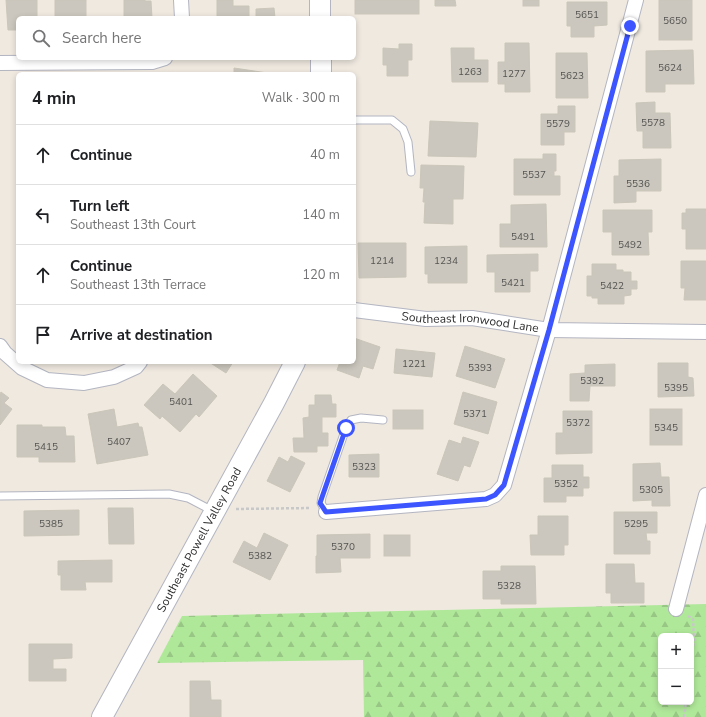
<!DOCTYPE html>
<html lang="en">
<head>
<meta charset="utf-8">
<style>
	body { margin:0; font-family:"Nunito Sans",sans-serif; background:#f6f6f6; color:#202124 }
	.controls { position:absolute; right:12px; bottom:12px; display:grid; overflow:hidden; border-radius:6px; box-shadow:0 2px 6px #0003 }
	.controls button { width:36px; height:36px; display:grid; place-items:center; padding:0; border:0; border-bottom:1px solid #e0e0e0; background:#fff; color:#202124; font:20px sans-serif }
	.stop { position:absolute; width:12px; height:12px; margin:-9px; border:3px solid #3d55ff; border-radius:50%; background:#fff }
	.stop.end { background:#3d55ff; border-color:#fff; box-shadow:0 1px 4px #0008 }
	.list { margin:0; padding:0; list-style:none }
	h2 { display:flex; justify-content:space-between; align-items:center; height:52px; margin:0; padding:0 16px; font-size:17px }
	h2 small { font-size:13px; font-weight:400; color:#757577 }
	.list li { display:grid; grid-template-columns:26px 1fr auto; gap:12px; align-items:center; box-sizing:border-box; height:60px; padding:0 16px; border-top:1px solid #e0e0e0 }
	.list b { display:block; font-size:15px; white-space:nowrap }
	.list p { margin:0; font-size:13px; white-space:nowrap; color:#757577 }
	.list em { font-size:13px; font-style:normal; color:#757577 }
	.icon { flex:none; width:22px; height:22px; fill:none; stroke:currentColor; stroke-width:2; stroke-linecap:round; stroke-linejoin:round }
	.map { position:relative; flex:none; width:706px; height:717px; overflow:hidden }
	.search { position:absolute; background:#fff; box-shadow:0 2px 6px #0003; left:16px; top:16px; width:340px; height:44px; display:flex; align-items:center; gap:10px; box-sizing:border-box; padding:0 14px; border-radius:6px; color:#757577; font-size:15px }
	.panel { position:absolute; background:#fff; box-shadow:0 2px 6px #0003; left:16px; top:72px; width:340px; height:292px; border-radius:6px }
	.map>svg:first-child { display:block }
</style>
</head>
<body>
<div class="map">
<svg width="706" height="717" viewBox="0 0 706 717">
	<defs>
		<pattern id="forest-firs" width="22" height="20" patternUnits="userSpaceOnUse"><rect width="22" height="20" fill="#b0e89a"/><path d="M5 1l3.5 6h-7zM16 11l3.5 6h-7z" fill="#98c785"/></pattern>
	</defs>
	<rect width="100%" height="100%" fill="#efe9e0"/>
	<path fill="url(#forest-firs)" fill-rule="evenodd" d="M 706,604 L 706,717 L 364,717 L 363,660 L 157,663 L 182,616 ZM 661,636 L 691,636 L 691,702 L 661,702 Z"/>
	<g fill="#cbc7be" stroke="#cbc6b9">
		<polygon points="6,0 37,0 37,18 18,18 18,30 8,30"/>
		<rect x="55" y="0" width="31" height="18"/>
		<polygon points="124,0 145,0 145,1 151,1 152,18 124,18"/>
		<polygon points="217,0 233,0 233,6 249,6 249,18 217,18"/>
		<rect x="355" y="0" width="64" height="14"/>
		<polygon points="435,0 455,0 456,6 435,6"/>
		<rect x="523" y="0" width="16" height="6"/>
		<rect x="659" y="0" width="33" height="40"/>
		<polygon points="567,2 607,2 607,25 594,26 594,37 571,37 571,26 567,26"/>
		<polygon points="274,8 275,18 256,18 256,9"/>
		<polygon points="505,43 529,43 530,92 505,92 505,84 498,84 498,62 505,62"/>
		<polygon points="399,44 412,44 412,60 408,60 408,76 387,76 387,65 383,65 383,48 399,49"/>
		<polygon points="451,48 474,48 474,60 488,60 488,82 452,82"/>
		<polygon points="693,50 694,84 665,84 665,92 646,92 646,51"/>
		<polygon points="556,53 587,53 588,98 556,98"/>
		<polygon points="234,68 274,74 234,74"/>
		<polygon points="655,102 655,113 670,113 671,148 643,148 643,131 637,131 636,103"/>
		<polygon points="558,106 575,106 575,132 564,132 564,145 541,145 541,114 558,114"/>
		<polygon points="430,121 478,123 476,157 428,156"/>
		<polygon points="543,154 556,154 556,171 554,171 554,176 560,176 560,195 514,195 514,159 543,159"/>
		<polygon points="661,159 661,191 636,191 636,202 614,203 614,176 619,176 619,160"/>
		<polygon points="421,165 464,166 463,199 453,199 453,224 424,223 425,202 423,202 424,188 420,188"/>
		<polygon points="546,204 547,247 500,247 500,224 511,224 511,205"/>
		<polygon points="686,209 706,209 706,249 686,249 686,229 682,229 682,213 686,213"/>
		<polygon points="603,210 652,210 652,232 648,232 649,255 612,255 612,232 603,232"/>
		<polygon points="358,243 406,243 406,277 359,278"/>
		<polygon points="467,246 467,283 428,283 428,274 425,274 425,247"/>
		<polygon points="538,254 538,271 530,271 530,292 495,292 495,272 487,272 487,255"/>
		<polygon points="681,261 706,261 706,300 684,300 685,288 681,288"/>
		<polygon points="592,264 616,264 616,270 623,270 623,272 631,272 631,281 637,281 637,289 631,289 631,295 624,296 624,304 598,304 598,298 592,298 592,296 587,296 587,276 592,276"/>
		<polygon points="354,338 380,347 373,369 363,366 359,378 337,370 340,362 354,362"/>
		<polygon points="465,346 505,359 495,388 456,376"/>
		<polygon points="396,349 435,353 432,377 394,373"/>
		<polygon points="209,362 233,362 226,373"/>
		<polygon points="658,363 688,363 688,377 693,378 694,396 658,397"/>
		<polygon points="615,364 615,386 590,386 589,401 570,401 570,374 585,373 585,365"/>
		<polygon points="193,374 217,396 199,417 196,414 180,432 162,416 160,419 144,405 163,384 175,394"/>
		<polygon points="1,392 9,398 4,403 12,409 0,425 0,394"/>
		<polygon points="463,392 497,402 488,434 454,424"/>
		<polygon points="315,395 331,395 332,404 336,404 336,417 322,417 322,433 328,433 328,446 317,446 317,452 294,452 293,438 304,438 303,418 309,417 309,405 315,405"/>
		<polygon points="114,409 117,427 138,423 139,427 142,427 148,455 97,464 88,414"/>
		<rect x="650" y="409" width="32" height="36"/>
		<rect x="393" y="410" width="30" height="19"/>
		<polygon points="563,411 592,411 592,453 556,454 556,433 563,433"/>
		<polygon points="17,425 42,425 42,427 65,427 66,436 74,436 75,462 39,462 39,457 17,457"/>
		<polygon points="463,437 479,442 470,467 464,465 458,481 437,474 449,440 461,444"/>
		<polygon points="379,454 379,477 349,477 349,455"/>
		<polygon points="291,456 305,463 290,492 267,481 279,457 288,462"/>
		<polygon points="660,463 661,477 669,477 670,506 652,506 652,500 633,501 633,464"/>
		<polygon points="552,465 583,465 583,477 589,477 589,488 583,488 583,496 566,496 566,502 544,502 544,478 552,478"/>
		<polygon points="108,508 133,508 134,544 109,544"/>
		<polygon points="79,510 79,535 24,536 24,511"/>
		<polygon points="614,512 657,512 657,533 646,533 647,541 650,541 650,554 614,554"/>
		<polygon points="538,516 568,516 568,545 564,545 564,555 531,555 530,535 538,535"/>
		<polygon points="264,533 288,545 270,580 233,562 244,541 257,548"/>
		<polygon points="370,534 370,558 340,558 341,572 316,573 316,556 317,556 317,535"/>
		<rect x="384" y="535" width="26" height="21"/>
		<polygon points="112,560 112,582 85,582 86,590 61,590 61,575 58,575 58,561"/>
		<polygon points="606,564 634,564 635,583 644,583 644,603 611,603 611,593 606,593"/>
		<polygon points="501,566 535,566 536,604 501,604 501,599 483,599 483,571 501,571"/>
		<polygon points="29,644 72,644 72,658 53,659 53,669 66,669 66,681 29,681"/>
		<polygon points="190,681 210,681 211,700 221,700 221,717 190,717"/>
	</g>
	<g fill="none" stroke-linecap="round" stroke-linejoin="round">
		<defs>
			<g id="lane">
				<polyline points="354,120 392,120 403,129 408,142 411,172"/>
				<polyline points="0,496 169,494 188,498 213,511"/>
				<polyline points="326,512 321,503 322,497 346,428 351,420 361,418 383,420"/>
			</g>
			<g id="street">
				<polyline points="181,0 182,18"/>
				<polyline points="0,63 152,62 165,58"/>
				<path id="s1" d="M 354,310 L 426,319 L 472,318 L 549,330 L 706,332"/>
				<polyline points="0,346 5,353 22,368 47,380 84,383 114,377 136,367 140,362"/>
				<polyline points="326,512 486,499 495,495 504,485 549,330 636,0"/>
				<polyline points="676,609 706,495"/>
			</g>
			<g id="secondary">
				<polyline points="320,0 320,18"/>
				<polyline points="321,58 321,74"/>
				<path id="s2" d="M 102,717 L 274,403 L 295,362"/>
			</g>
		</defs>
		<use href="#lane" stroke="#b3b5c1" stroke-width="9"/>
		<use href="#street" stroke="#b3b5c1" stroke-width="16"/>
		<use href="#secondary" stroke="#b3b5c1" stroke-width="22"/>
		<g stroke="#c8c8c8" stroke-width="2.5" stroke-dasharray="3 2" stroke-linecap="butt">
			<polyline points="236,509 311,508"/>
			<polyline points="688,616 693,619 694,640 691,663"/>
			<polyline points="684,717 686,702"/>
		</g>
		<use href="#lane" stroke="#fff" stroke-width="7"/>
		<use href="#street" stroke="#fff" stroke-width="14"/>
		<use href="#secondary" stroke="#fff" stroke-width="20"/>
	</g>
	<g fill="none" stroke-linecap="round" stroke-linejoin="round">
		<polyline stroke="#3d55ff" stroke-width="5" points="346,428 320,503 326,512 486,499 495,495 504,485 549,330 630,26"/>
	</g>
	<g text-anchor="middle" stroke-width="3" stroke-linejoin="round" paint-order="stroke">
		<g font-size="10" fill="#545451">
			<text x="587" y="18">5651</text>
			<text x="675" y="24">5650</text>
			<text x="670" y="71">5624</text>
			<text x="470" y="75">1263</text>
			<text x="514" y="77">1277</text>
			<text x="572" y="79">5623</text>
			<text x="653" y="126">5578</text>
			<text x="558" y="127">5579</text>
			<text x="534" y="178">5537</text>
			<text x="638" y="187">5536</text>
			<text x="523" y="240">5491</text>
			<text x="630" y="248">5492</text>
			<text x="382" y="264">1214</text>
			<text x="446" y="264">1234</text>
			<text x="513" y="286">5421</text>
			<text x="612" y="289">5422</text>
			<text x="414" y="367">1221</text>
			<text x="480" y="371">5393</text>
			<text x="592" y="384">5392</text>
			<text x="676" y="391">5395</text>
			<text x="181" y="405">5401</text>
			<text x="475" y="417">5371</text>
			<text x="578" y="426">5372</text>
			<text x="666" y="431">5345</text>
			<text x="119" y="445">5407</text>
			<text x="46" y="450">5415</text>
			<text x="364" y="470">5323</text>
			<text x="566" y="487">5352</text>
			<text x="651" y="493">5305</text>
			<text x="51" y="527">5385</text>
			<text x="636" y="527">5295</text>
			<text x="343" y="550">5370</text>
			<text x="260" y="559">5382</text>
			<text x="509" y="589">5328</text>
		</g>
		<g font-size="12" fill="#2d2d2d" stroke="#fff">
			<text dy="4" stroke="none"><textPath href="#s1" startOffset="117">Southeast Ironwood Lane</textPath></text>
			<text dy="4" stroke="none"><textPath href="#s2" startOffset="202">Southeast Powell Valley Road</textPath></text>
		</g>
	</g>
</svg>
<div class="controls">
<button>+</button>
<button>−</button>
</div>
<div class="stop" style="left:346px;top:428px"></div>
<div class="stop end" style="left:630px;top:26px"></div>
<div class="search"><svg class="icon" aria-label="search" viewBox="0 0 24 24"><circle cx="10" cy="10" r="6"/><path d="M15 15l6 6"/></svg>Search here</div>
<section class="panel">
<h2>4 min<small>Walk · 300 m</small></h2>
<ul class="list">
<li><svg class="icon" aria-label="ahead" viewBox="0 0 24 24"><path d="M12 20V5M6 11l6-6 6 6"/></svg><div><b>Continue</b></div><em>40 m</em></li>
<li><svg class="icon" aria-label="left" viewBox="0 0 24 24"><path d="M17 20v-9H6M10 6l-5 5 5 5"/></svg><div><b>Turn left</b><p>Southeast 13th Court</p></div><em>140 m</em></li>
<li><svg class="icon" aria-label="ahead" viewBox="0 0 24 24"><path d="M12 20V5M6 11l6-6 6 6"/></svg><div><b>Continue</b><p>Southeast 13th Terrace</p></div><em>120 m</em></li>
<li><svg class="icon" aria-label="arrive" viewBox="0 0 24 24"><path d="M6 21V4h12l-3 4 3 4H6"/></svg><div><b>Arrive at destination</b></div></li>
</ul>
</section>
</div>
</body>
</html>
